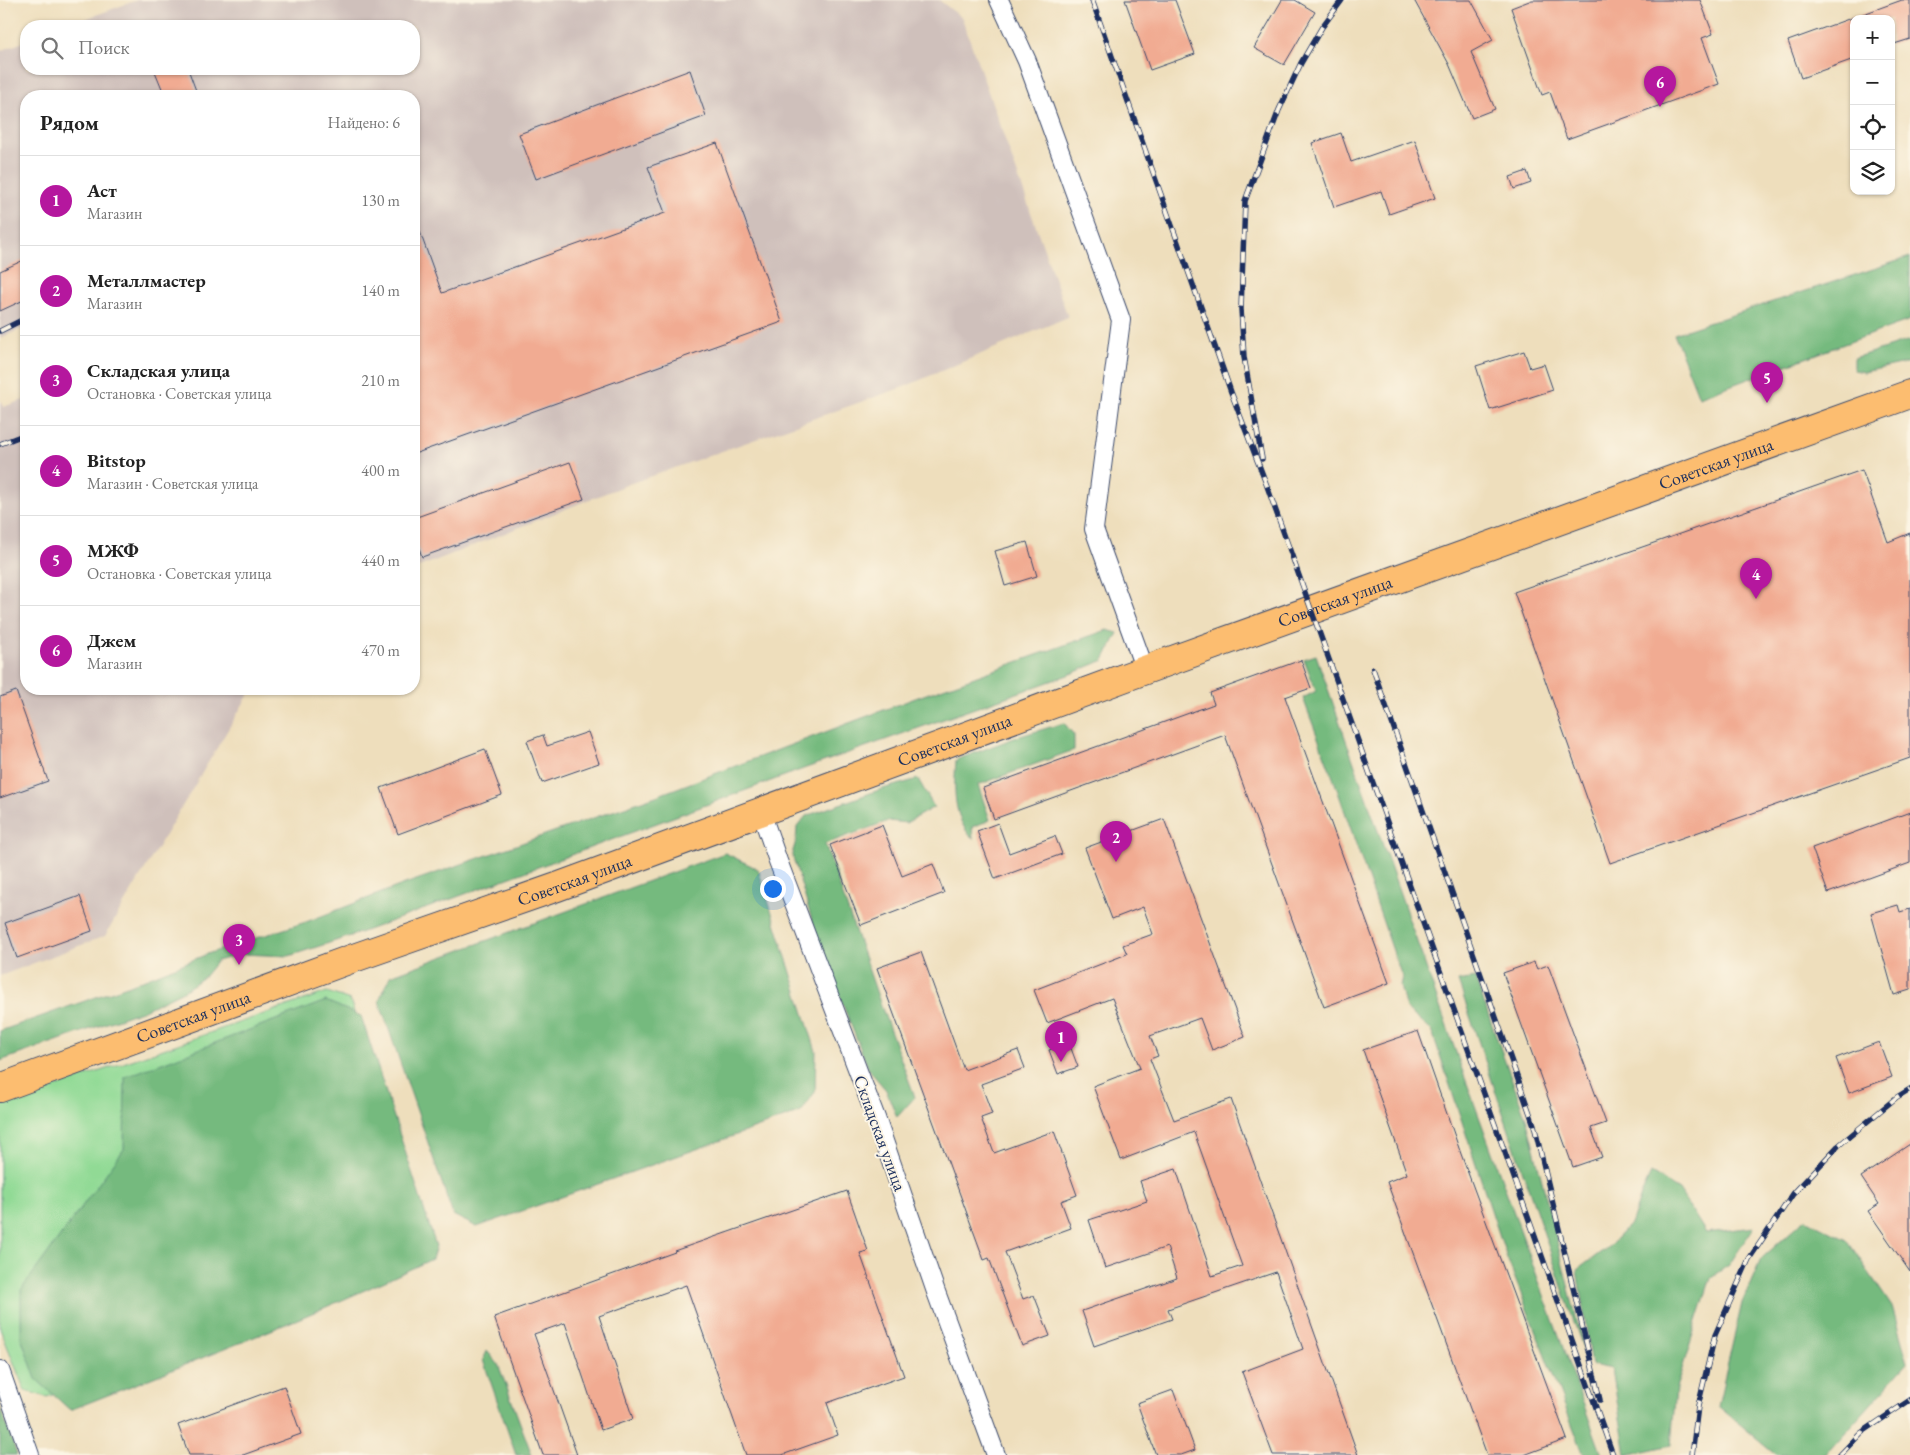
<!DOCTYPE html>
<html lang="ru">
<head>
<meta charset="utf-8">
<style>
	body { margin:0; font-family:"EB Garamond",serif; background:#f6f6f6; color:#222 }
	.controls { position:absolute; right:15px; top:15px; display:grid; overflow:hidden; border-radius:10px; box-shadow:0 1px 4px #0004 }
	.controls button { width:45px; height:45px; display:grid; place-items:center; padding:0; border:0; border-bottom:1px solid #e0e0e0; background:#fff; color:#222; font:25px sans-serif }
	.you { position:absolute; left:772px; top:888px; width:18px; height:18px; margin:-12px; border:4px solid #fff; border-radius:50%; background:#1a73e8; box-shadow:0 0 0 8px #1a73e833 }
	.badge { display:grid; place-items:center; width:32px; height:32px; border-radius:50%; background:#b5179e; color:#fff; font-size:16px; font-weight:700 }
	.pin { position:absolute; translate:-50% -41px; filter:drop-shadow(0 1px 2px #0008) }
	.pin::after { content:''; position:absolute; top:26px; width:18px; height:15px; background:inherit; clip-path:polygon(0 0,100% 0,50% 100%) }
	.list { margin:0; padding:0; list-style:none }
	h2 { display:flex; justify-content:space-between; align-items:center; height:65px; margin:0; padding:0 20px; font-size:21px }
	h2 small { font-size:16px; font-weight:400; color:#767676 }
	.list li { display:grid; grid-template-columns:32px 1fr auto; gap:15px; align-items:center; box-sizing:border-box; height:90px; padding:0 20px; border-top:1px solid #e0e0e0 }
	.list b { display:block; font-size:19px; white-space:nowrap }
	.list p { margin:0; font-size:16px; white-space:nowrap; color:#767676 }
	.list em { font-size:16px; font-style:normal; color:#767676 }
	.icon { flex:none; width:28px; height:28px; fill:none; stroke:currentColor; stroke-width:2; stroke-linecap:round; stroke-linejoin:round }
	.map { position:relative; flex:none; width:1910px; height:1455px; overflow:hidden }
	.search { position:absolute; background:#fff; box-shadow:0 1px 4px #0004; left:20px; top:20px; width:400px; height:55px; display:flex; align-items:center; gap:12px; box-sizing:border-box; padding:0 18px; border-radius:20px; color:#767676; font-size:19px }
	.panel { position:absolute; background:#fff; box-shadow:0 1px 4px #0004; left:20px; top:90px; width:400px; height:605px; border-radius:20px }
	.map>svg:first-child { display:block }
</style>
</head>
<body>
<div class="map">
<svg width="1910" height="1455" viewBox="0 0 1910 1455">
	<rect width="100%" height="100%" fill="#fcf5e5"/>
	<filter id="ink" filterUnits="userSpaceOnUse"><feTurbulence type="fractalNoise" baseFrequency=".02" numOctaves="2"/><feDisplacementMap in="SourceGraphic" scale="10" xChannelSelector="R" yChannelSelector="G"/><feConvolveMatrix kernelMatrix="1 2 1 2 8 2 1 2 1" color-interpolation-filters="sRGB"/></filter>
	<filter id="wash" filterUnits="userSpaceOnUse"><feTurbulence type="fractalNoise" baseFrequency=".0096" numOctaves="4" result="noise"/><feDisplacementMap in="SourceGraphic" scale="20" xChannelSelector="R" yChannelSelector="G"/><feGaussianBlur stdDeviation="1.12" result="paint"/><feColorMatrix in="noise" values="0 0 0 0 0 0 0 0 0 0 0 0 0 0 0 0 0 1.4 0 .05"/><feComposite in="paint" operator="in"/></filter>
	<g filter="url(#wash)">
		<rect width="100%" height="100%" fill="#eedebc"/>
		<g fill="#cfc0bb">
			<polygon points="137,0 939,0 962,18 1068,317 906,386 626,485 414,569 414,96 26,96 26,327 0,338 0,51 26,41 26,69 414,69 414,26 66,26"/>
			<polygon points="26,399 26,689 252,689 105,936 0,976 0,400 3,407"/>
		</g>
		<polygon fill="#91da95" stroke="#56847a" points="327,992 350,1000 430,1235 423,1252 47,1397 25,1391 0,1328 0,1106"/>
		<g fill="#74ba7e" stroke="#48746e">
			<polygon points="1910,257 1910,320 1699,397 1674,334"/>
			<polygon points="1910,340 1910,362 1864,372 1854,370 1854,358"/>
			<polygon points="1107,630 1118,633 1104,660 1068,675 806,768 354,935 289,956 241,954 217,961 204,977 185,990 144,1010 0,1061 0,1031 130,985 210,953 306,922 402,885 656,796 918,697"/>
			<polygon points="1316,655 1465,1078 1602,1455 1584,1455 1507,1258 1432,1031 1406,1009 1400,986 1402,977 1335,783 1303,698 1316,691 1304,659"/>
			<path d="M 1064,723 L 1074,735 L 1074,750 L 978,785 L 990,820 L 972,827 L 973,839 C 952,817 954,788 956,760 L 1017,737 Z"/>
			<polygon points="918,779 934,807 906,823 888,821 825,844 883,1011 915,1097 897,1117 886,1090 869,1070 821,950 792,854 796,841 797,827 806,816 879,790"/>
			<polygon points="725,853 758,869 816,1051 815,1092 801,1112 477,1227 453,1215 379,1001 390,976"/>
			<polygon points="1475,978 1527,1121 1586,1357 1458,981"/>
			<path d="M 326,1001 L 361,1016 L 436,1246 L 432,1259 C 314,1316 191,1362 70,1410 L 36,1379 L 21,1337 L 21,1290 L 124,1149 L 125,1077 Z"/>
			<polygon points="1651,1173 1679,1190 1706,1233 1754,1227 1729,1265 1711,1277 1676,1388 1671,1445 1626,1455 1612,1369 1592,1365 1577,1270 1608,1247 1632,1222 1642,1192"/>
			<polygon points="1805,1219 1847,1240 1892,1307 1908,1363 1825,1455 1777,1455 1718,1406 1742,1303 1761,1259"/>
			<polygon points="487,1351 498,1364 532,1455 516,1455 483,1360"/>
			<polygon points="0,1407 17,1455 0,1455"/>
		</g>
		<g id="blocks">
			<g fill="#f1ab92">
				<polygon points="1125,0 1175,0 1195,54 1150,70"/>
				<polygon points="1282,0 1295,0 1315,12 1284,65 1254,48"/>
				<polygon points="1414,0 1471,0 1493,40 1471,52 1495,109 1472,118 1449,64"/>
				<polygon points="1532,0 1700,0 1713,34 1702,38 1719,84 1567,139 1550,92 1542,95 1511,8"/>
				<polygon points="1902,0 1910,0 1910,39 1891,45 1891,19 1856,19 1855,17"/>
				<polygon points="1854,17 1854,59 1801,78 1788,41"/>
				<polygon points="154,69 188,69 198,96 165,96"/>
				<polygon points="690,70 706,116 536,179 519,134"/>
				<polygon points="1341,133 1351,162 1415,140 1435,198 1389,214 1381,191 1334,207 1312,143"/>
				<polygon points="717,143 782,322 414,454 414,221 416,221 442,293 665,213 648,167"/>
				<polygon points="1527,171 1531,183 1514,189 1510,177"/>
				<polygon points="26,259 26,299 0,311 0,271"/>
				<polygon points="1524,351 1530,368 1544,364 1553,390 1490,410 1476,366"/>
				<polygon points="570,462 584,499 422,557 414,533 414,518"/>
				<polygon points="1862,470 1888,542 1910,533 1910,758 1610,863 1514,592"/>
				<polygon points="1027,542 1037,576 1005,586 995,551"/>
				<polygon points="1301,660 1311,688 1285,697 1389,983 1324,1007 1225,735 994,819 983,788 1214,704 1210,693"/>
				<polygon points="16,691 48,781 0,798 0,697"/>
				<polygon points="588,732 599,763 542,783 527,741 543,735 547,746"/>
				<polygon points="485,749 502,795 398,834 381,788"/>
				<polygon points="1910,812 1910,863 1828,893 1812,848"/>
				<polygon points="1164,819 1245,1037 1212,1050 1200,1018 1150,1036 1158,1056 1150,1059 1174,1120 1231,1099 1358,1455 1273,1455 1242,1372 1303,1349 1276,1272 1168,1309 1172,1319 1094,1346 1082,1311 1177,1278 1167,1247 1105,1268 1089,1220 1147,1201 1140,1181 1176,1169 1212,1276 1242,1266 1194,1132 1121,1160 1093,1086 1140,1068 1112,998 1047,1023 1034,990 1127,954 1123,945 1153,934 1143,907 1112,919 1085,848"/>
				<polygon points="998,823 1009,853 1055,836 1062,854 995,879 977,831"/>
				<polygon points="882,825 902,876 933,864 944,893 861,925 830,845"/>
				<polygon points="80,896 92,931 17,958 5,923"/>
				<polygon points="1898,905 1900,912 1910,909 1910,990 1894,995 1871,913"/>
				<polygon points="921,952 964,1070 1018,1050 1025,1068 981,1084 992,1114 981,1118 994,1153 1054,1131 1077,1195 1061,1201 1071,1228 1005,1252 1023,1299 1034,1295 1050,1336 1022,1346 989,1258 984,1260 877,968"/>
				<polygon points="1534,962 1537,969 1548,965 1606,1123 1591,1128 1602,1157 1573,1167 1503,973"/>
				<polygon points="1418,1031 1461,1154 1567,1439 1524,1455 1487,1455 1387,1182 1407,1174 1363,1050"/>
				<polygon points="1879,1042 1892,1077 1849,1093 1836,1058"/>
				<polygon points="1069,1043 1078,1067 1058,1074 1049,1050"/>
				<polygon points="1910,1144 1910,1272 1868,1211 1879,1204 1861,1177"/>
				<polygon points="847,1191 868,1251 860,1253 904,1376 827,1403 838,1435 782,1455 746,1455 686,1285 599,1316 633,1419 601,1430 565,1323 534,1334 577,1455 543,1455 494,1317 675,1252 674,1251"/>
				<polygon points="284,1386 301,1434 243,1455 189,1455 178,1425"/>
				<polygon points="1173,1390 1195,1450 1181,1455 1156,1455 1137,1403"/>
			</g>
		</g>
	</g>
	<g filter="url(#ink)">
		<use href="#blocks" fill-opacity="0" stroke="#3b496c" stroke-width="1"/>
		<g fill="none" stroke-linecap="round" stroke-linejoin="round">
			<defs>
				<g id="minor">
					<polyline points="999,0 1027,61 1121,320 1094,529 1145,670"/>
					<polyline points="761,812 778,861 876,1118 936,1292 996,1455"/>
					<polyline points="0,1370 30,1455"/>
				</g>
				<g id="primary">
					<path id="s1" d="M 0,1088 L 351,959 L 557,887 L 1145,670 L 1910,394"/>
				</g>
			</defs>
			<use href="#minor" stroke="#3b496c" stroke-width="20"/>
			<use href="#primary" stroke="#3b496c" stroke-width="30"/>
			<use href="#minor" stroke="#fff" stroke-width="18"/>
			<use href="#primary" stroke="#fcbd6f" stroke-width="28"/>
			<defs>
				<g id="rail">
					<polyline points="1092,0 1231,392 1267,486 1613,1455"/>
					<polyline points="0,331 26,318"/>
					<polyline points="0,444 26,434"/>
					<polyline points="1262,459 1244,357 1241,309 1245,201 1279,110 1301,63 1322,27 1342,0"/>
					<polyline points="1373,669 1534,1125 1600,1400"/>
					<polyline points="1692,1455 1698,1406 1715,1335 1749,1259 1793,1194 1838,1146 1897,1097 1910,1089"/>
					<polyline points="1840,1455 1861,1433 1910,1400"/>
				</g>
			</defs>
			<use href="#rail" stroke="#1b2f5e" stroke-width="5.5"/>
			<use href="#rail" stroke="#fcf5e5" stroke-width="4" stroke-dasharray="11" stroke-linecap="butt"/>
		</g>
	</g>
	<g text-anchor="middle" stroke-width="4" stroke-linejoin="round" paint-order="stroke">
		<g font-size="18" fill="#1b2f5e" stroke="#fcf5e5">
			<text dy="6" stroke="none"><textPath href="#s1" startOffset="1826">Советская улица</textPath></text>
			<text dy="6" stroke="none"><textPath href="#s1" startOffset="1421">Советская улица</textPath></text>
			<text dy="6" stroke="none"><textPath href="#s1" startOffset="1016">Советская улица</textPath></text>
			<text dy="6" stroke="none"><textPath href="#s1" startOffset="611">Советская улица</textPath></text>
			<text dy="6" stroke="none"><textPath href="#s1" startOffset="206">Советская улица</textPath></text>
			<text transform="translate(880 1133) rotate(70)" y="6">Складская улица</text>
		</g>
	</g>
</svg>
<div class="controls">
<button>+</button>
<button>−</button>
<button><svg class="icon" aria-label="locate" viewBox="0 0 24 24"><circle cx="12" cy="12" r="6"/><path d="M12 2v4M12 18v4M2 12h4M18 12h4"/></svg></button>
<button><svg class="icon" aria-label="layers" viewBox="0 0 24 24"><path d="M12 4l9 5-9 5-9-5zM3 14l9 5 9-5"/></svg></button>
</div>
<div class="you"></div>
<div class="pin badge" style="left:1061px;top:1062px">1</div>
<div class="pin badge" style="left:1116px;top:862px">2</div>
<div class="pin badge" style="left:239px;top:965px">3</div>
<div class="pin badge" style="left:1756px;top:599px">4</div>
<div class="pin badge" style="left:1767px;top:403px">5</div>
<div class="pin badge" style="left:1660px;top:107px">6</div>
<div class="search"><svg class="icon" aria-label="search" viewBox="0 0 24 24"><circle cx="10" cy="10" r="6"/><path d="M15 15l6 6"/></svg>Поиск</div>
<section class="panel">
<h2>Рядом<small>Найдено: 6</small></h2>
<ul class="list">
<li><span class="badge">1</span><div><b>Аст</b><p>Магазин</p></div><em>130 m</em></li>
<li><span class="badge">2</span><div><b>Металлмастер</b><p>Магазин</p></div><em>140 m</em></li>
<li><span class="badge">3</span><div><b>Складская улица</b><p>Остановка · Советская улица</p></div><em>210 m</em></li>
<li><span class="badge">4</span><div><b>Bitstop</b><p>Магазин · Советская улица</p></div><em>400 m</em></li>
<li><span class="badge">5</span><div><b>МЖФ</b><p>Остановка · Советская улица</p></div><em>440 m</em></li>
<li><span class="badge">6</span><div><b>Джем</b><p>Магазин</p></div><em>470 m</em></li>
</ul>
</section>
</div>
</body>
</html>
